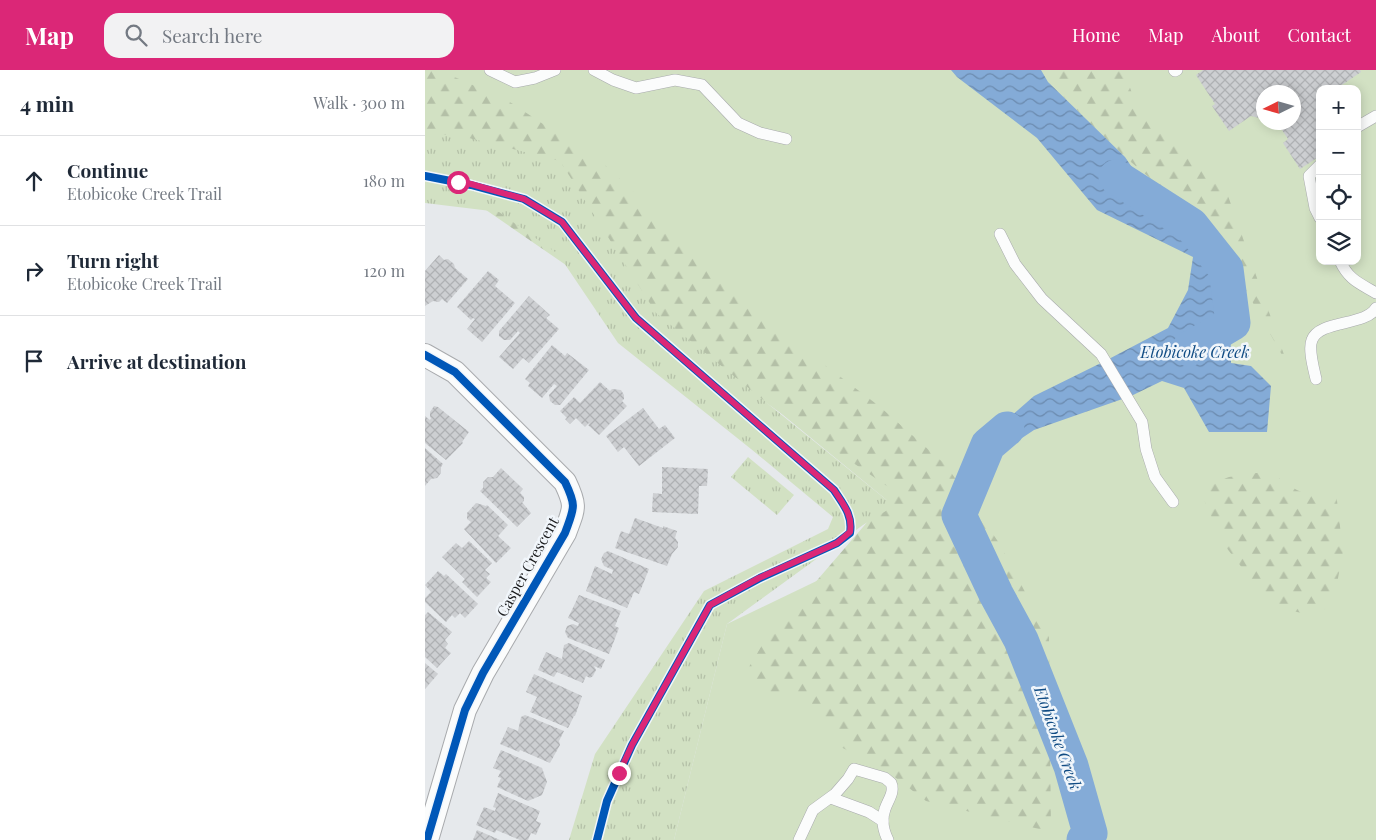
<!DOCTYPE html>
<html lang="en">
<head>
<meta charset="utf-8">
<style>
	body { margin:0; font-family:"Playfair Display",serif; background:#f2f2f3; color:#1f2937 }
	.controls { position:absolute; right:15px; top:15px; display:grid; overflow:hidden; border-radius:10px; box-shadow:0 2px 12px #0003 }
	.controls button { width:45px; height:45px; display:grid; place-items:center; padding:0; border:0; border-bottom:1px solid #e0e1e3; background:#fff; color:#1f2937; font:25px sans-serif }
	.compass { position:absolute; left:831px; top:15px; width:45px; height:45px; border-radius:50%; background:#fff; box-shadow:0 2px 12px #0003; rotate:265deg }
	.stop { position:absolute; width:15px; height:15px; margin:-11px; border:4px solid #db2777; border-radius:50%; background:#fff }
	.stop.end { background:#db2777; border-color:#fff; box-shadow:0 1px 5px #0008 }
	.list { margin:0; padding:0; list-style:none }
	h2 { display:flex; justify-content:space-between; align-items:center; height:65px; margin:0; padding:0 20px; font-size:21px }
	h2 small { font-size:16px; font-weight:400; color:#747a83 }
	.list li { display:grid; grid-template-columns:32px 1fr auto; gap:15px; align-items:center; box-sizing:border-box; height:90px; padding:0 20px; border-top:1px solid #e0e1e3 }
	.list b { display:block; font-size:19px; white-space:nowrap }
	.list p { margin:0; font-size:16px; white-space:nowrap; color:#747a83 }
	.list em { font-size:16px; font-style:normal; color:#747a83 }
	.icon { flex:none; width:28px; height:28px; fill:none; stroke:currentColor; stroke-width:2; stroke-linecap:round; stroke-linejoin:round }
	.map { position:relative; flex:none; width:951px; height:770px; overflow:hidden }
	header { display:flex; align-items:center; gap:30px; box-sizing:border-box; height:70px; padding:0 25px; background:#db2777; color:#fff }
	header strong { font-size:24px }
	nav { display:flex; gap:28px; margin-inline-start:auto; font-size:18px }
	.search { width:350px; height:45px; background:#f2f2f3; display:flex; align-items:center; gap:12px; box-sizing:border-box; padding:0 18px; border-radius:15px; color:#747a83; font-size:19px }
	main { display:flex }
	aside { flex:1; background:#fff }
	.map>svg:first-child { display:block }
</style>
</head>
<body>
<header>
<strong>Map</strong>
<div class="search"><svg class="icon" aria-label="search" viewBox="0 0 24 24"><circle cx="10" cy="10" r="6"/><path d="M15 15l6 6"/></svg>Search here</div>
<nav><a>Home</a><a>Map</a><a>About</a><a>Contact</a></nav>
</header>
<main>
<aside>
<h2>4 min<small>Walk · 300 m</small></h2>
<ul class="list">
<li><svg class="icon" aria-label="ahead" viewBox="0 0 24 24"><path d="M12 20V5M6 11l6-6 6 6"/></svg><div><b>Continue</b><p>Etobicoke Creek Trail</p></div><em>180 m</em></li>
<li><svg class="icon" aria-label="right" viewBox="0 0 24 24"><path d="M7 20v-9h11M14 6l5 5-5 5"/></svg><div><b>Turn right</b><p>Etobicoke Creek Trail</p></div><em>120 m</em></li>
<li><svg class="icon" aria-label="arrive" viewBox="0 0 24 24"><path d="M6 21V4h12l-3 4 3 4H6"/></svg><div><b>Arrive at destination</b></div></li>
</ul>
</aside>
<div class="map">
<svg width="951" height="770" viewBox="0 0 951 770">
	<defs>
		<pattern id="forest-firs" width="22" height="20" patternUnits="userSpaceOnUse" patternTransform="scale(1.25)"><rect width="22" height="20" fill="#d2e1c3"/><path d="M5 1l3.5 6h-7zM16 11l3.5 6h-7z" fill="#b4c0a7"/></pattern>
		<pattern id="park-tufts" width="24" height="20" patternUnits="userSpaceOnUse" patternTransform="scale(1.25)"><rect width="24" height="20" fill="#d2e1c3"/><path d="M3 7l-1-3M5 7V3M7 7l1-3M15 17l-1-3M17 17v-4M19 17l1-3" fill="none" stroke="#b4c0a7"/></pattern>
		<pattern id="water-waves" width="16" height="10" patternUnits="userSpaceOnUse" patternTransform="scale(1.25)"><rect width="16" height="10" fill="#84abd7"/><path d="M0 5q4-4 8 0t8 0" fill="none" stroke="#6b8aae"/></pattern>
		<pattern id="building-cross-hatch" width="8" height="8" patternUnits="userSpaceOnUse" patternTransform="scale(1.25)"><rect width="8" height="8" fill="#cdcfd2"/><path d="M0 0l8 8M0 8l8-8" fill="none" stroke="#afb1b4"/></pattern>
	</defs>
	<rect width="100%" height="100%" fill="#e6e9ec"/>
	<path fill="#d2e1c3" fill-rule="evenodd" d="M 0,0 L 951,0 L 951,770 L 249,770 L 302,554 L 456,480 L 469,436 L 324,317 ZM 895,19 L 932,19 L 932,191 L 895,191 ZM 838,22 L 868,22 L 868,52 L 838,52 Z"/>
	<g fill="url(#forest-firs)">
		<polygon points="0,0 19,0 25,5 82,30 180,95 236,148 289,201 364,268 454,336 521,395 574,473 624,567 626,762 501,731 467,705 416,677 383,628 334,622 317,609 338,573 469,421 0,98"/>
		<polygon points="616,0 699,0 713,41 802,123 863,296 788,161 700,87 623,12"/>
		<path d="M 845,401 C 855,409 874,425 887,424 C 895,423 902,422 911,422 L 918,482 L 913,508 L 912,527 L 900,539 L 877,543 L 857,539 L 839,526 L 797,472 L 778,427 L 788,413 L 804,407 Z"/>
	</g>
	<g fill="url(#park-tufts)">
		<polygon points="0,63 36,66 135,91 231,243 469,436 438,455 302,554 249,770 144,770 170,684 279,521 403,459 408,447 326,379 193,273 133,184 74,142 0,133"/>
		<polygon points="323,387 369,425 352,445 306,407"/>
	</g>
	<polygon fill="url(#water-waves)" points="526,0 616,0 623,12 700,87 735,139 793,191 805,224 806,293 826,296 846,316 842,362 784,362 759,318 737,311 706,326 609,360 546,402 576,355 609,326 680,291 743,258 763,220 768,187 672,140 612,68 532,7"/>
	<g fill="none" stroke-linecap="round" stroke-linejoin="round">
		<g stroke="#84abd7" stroke-width="35">
			<polyline points="691,107 766,155 801,199 808,253 764,279"/>
			<polyline points="582,359 563,375 534,445 571,524 596,570 646,696 665,763 659,770"/>
		</g>
	</g>
	<g fill="url(#building-cross-hatch)">
		<polygon points="778,0 935,0 936,2 914,17 915,19 895,19 895,86 875,99 858,73 863,69 855,57 857,56 855,52 868,52 868,22 838,22 838,49 826,46 804,61 787,36 790,34 771,5"/>
		<polygon points="14,185 19,190 23,189 29,194 30,198 43,209 22,233 17,229 14,232 8,231 0,236 0,201"/>
		<polygon points="63,201 74,210 70,216 90,233 57,272 42,259 50,249 48,248 46,250 32,237"/>
		<polygon points="104,226 125,245 121,248 134,259 104,293 98,288 88,299 74,287 95,263 93,261 85,270 79,270 74,266 74,261"/>
		<polygon points="127,275 140,286 142,283 164,300 135,335 130,335 125,331 124,325 132,316 129,314 117,328 103,316 105,313 100,309"/>
		<polygon points="175,312 185,321 187,319 196,320 199,325 199,329 197,331 202,336 174,365 163,355 165,354 164,353 160,357 151,348 145,354 140,349 142,348 135,341 149,327 155,333"/>
		<polygon points="9,336 13,337 44,362 37,372 38,373 21,390 0,373 0,346 5,350 6,348 5,347 5,342"/>
		<polygon points="218,338 234,359 240,355 250,368 214,396 199,377 193,382 181,366"/>
		<polygon points="0,378 18,394 16,397 16,403 12,408 6,409 0,416"/>
		<polygon points="237,397 283,399 282,416 274,416 273,444 227,442 228,423 237,424"/>
		<polygon points="76,398 98,419 95,423 99,427 99,431 97,432 106,443 92,457 55,421 58,418 58,412 63,407 68,407"/>
		<polygon points="51,433 61,436 62,435 83,455 73,466 86,478 71,493 39,459 46,452 42,449 42,443"/>
		<polygon points="210,448 238,458 238,456 252,461 250,468 253,472 253,477 247,484 242,496 190,478 196,461 204,464"/>
		<polygon points="44,471 67,493 60,500 65,504 61,508 66,512 52,527 37,512 40,509 17,487 31,473 37,478"/>
		<polygon points="183,481 224,499 214,524 209,522 202,538 161,521 170,496 187,504 188,500 179,496 176,489 179,483"/>
		<polygon points="13,501 19,506 21,504 53,534 40,548 35,543 30,548 27,545 21,552 0,532 0,528 6,522 0,515"/>
		<polygon points="154,525 196,541 190,556 194,558 184,584 143,568 140,562 142,556 148,554 153,556 154,553 143,548"/>
		<polygon points="3,542 27,562 20,570 23,574 20,578 26,583 12,598 0,587 0,545"/>
		<polygon points="144,573 180,590 176,599 169,596 171,600 168,606 165,608 161,606 158,613 132,602 129,607 113,600 121,582 137,589 139,575"/>
		<polygon points="0,593 13,604 0,619"/>
		<polygon points="109,604 157,626 150,646 149,646 143,658 105,642 112,627 101,622"/>
		<polygon points="100,645 139,661 134,671 135,675 125,693 95,680 94,682 75,674 83,657 93,661 96,647"/>
		<polygon points="76,680 117,698 122,712 117,725 103,731 72,717 76,708 73,707 76,701 68,698"/>
		<polygon points="73,723 115,741 111,751 116,753 111,765 106,763 103,770 95,770 71,760 70,763 51,755 59,737 70,741 71,738 68,737"/>
		<polygon points="52,760 75,770 48,770"/>
	</g>
	<g fill="none" stroke-linecap="round" stroke-linejoin="round">
		<defs>
			<g id="service">
				<polyline points="65,0 90,12 110,8 130,0"/>
				<polyline points="169,0 188,10 211,18 250,10 277,15 313,53 335,63 361,69"/>
				<polyline points="749,0 750,1 752,0"/>
				<polyline points="932,57 951,46"/>
				<polyline points="895,95 884,106 890,138 895,148"/>
				<polyline points="575,164 590,194 617,229 676,284 717,352 721,379 730,407 748,432"/>
				<path d="M 915,191 C 924,210 934,213 951,223"/>
				<path d="M 891,309 C 889,300 883,279 887,270 C 894,250 941,256 951,238"/>
				<polyline points="406,728 444,742 458,751"/>
				<path d="M 374,770 L 388,740 L 410,724 L 423,709 L 429,699 L 460,708 L 466,713 C 470,722 463,730 460,739 C 456,750 458,760 463,770"/>
			</g>
			<path id="minor" d="M 0,285 L 30,302 L 140,412 C 152,437 149,438 140,463 L 58,603 L 40,640 L 2,770"/>
		</defs>
		<use href="#service" stroke="#a8aaad" stroke-width="12"/>
		<use href="#minor" stroke="#a8aaad" stroke-width="24"/>
		<use href="#service" stroke="#fbfcfc" stroke-width="11"/>
		<use href="#minor" stroke="#fbfcfc" stroke-width="22"/>
		<defs>
			<g id="cycleway">
				<path d="M 0,106 L 46,115 L 99,129 L 137,152 L 211,248 L 409,420 C 418,434 428,445 425,463 L 412,473 L 335,508 L 285,535 L 207,675 L 182,731 L 172,770"/>
				<path d="M 0,285 L 30,302 L 140,412 C 152,437 149,438 140,463 L 58,603 L 40,640 L 2,770"/>
			</g>
		</defs>
		<use href="#cycleway" stroke="#f1f6fb" stroke-width="11"/>
		<use href="#cycleway" stroke="#0057b8" stroke-width="8"/>
	</g>
	<g fill="none" stroke-linecap="round" stroke-linejoin="round">
		<path stroke="#db2777" stroke-width="6" d="M 33,112 L 46,114 L 99,129 L 137,152 L 211,248 L 409,420 C 418,434 428,445 425,462 L 412,473 L 334,508 L 285,535 L 207,675 L 194,703"/>
	</g>
	<g text-anchor="middle" stroke-width="5" stroke-linejoin="round" paint-order="stroke">
		<g font-size="15" fill="#18191b" stroke="#f1f6fb">
			<text transform="translate(103 497) rotate(-61)" y="5">Casper Crescent</text>
		</g>
		<g font-size="16" font-style="italic" fill="#114c84" stroke="#f1f6fb">
			<text x="770" y="288">Etobicoke Creek</text>
			<text transform="translate(633 668) rotate(70)" y="6">Etobicoke Creek</text>
		</g>
	</g>
</svg>
<div class="controls">
<button>+</button>
<button>−</button>
<button><svg class="icon" aria-label="locate" viewBox="0 0 24 24"><circle cx="12" cy="12" r="6"/><path d="M12 2v4M12 18v4M2 12h4M18 12h4"/></svg></button>
<button><svg class="icon" aria-label="layers" viewBox="0 0 24 24"><path d="M12 4l9 5-9 5-9-5zM3 14l9 5 9-5"/></svg></button>
</div>
<svg class="compass" viewBox="-18 -18 36 36"><path d="M0-13l5 13h-10z" fill="#e53935"/><path d="M0 13l5-13h-10z" fill="#747a83"/></svg>
<div class="stop" style="left:33px;top:112px"></div>
<div class="stop end" style="left:194px;top:703px"></div>
</div>
</main>
</body>
</html>
